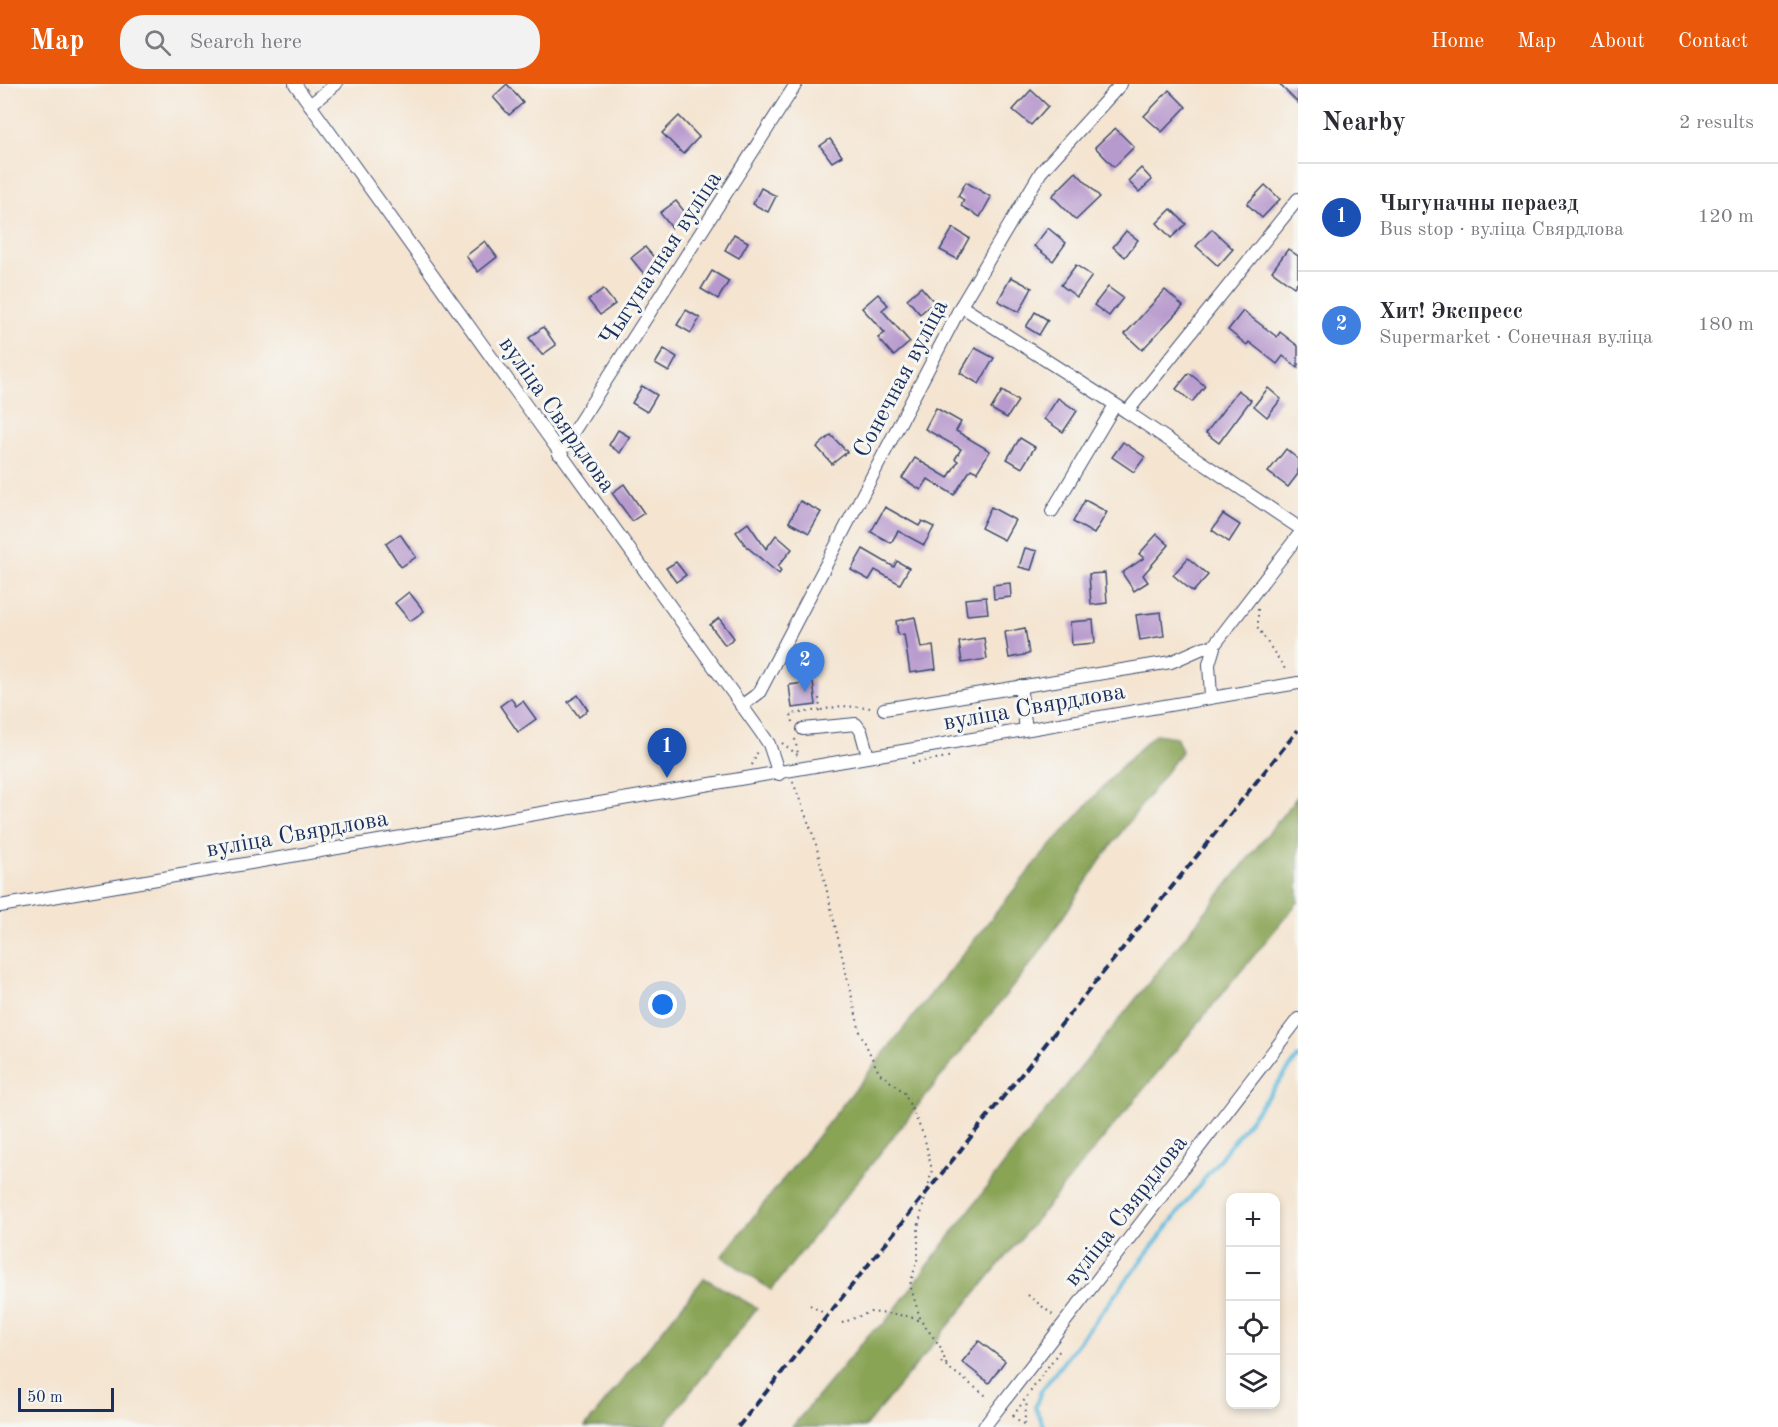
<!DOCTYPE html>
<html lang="en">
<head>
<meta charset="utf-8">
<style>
	body { margin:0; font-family:"Old Standard TT",serif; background:#f2f2f3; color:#2b2b33 }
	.controls { position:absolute; right:18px; bottom:18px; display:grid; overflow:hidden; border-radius:12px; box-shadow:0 3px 9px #0003 }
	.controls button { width:54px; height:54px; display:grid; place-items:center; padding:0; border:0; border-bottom:2px solid #e1e1e2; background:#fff; color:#2b2b33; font:30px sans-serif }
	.scale { position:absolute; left:18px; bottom:15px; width:96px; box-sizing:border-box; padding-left:6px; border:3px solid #1b2f5e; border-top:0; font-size:16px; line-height:21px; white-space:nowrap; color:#1b2f5e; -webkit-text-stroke:4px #f6f6f2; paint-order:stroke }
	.you { position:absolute; left:663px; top:921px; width:21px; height:21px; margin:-15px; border:4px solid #fff; border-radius:50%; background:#1a73e8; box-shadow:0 0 0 9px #1a73e833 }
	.badge { display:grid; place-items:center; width:39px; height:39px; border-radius:50%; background:#ea580c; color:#fff; font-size:20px; font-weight:700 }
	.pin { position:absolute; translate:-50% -50px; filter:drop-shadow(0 2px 3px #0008) }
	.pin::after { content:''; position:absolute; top:32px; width:21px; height:18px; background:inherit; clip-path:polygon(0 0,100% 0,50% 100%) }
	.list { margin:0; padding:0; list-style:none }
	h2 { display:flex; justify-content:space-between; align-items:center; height:78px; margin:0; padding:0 24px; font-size:26px }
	h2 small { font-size:20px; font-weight:400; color:#7c7c81 }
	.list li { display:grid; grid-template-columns:39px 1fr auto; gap:18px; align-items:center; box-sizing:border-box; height:108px; padding:0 24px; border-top:2px solid #e1e1e2 }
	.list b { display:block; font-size:22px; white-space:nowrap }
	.list p { margin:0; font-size:20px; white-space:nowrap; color:#7c7c81 }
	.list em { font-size:20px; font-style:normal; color:#7c7c81 }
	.icon { flex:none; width:33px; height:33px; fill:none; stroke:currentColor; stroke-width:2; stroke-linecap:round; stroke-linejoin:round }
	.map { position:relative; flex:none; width:1298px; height:1343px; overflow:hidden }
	header { display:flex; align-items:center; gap:36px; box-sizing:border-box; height:84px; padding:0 30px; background:#ea580c; color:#fff }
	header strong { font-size:28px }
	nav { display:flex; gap:33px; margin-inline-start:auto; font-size:21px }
	.search { width:420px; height:54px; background:#f2f2f3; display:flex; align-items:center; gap:15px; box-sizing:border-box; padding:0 21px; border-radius:24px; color:#7c7c81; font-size:22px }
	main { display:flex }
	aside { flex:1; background:#fff }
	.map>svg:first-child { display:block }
</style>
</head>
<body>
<header>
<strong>Map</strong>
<div class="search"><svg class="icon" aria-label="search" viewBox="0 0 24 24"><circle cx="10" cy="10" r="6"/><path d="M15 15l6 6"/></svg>Search here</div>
<nav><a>Home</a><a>Map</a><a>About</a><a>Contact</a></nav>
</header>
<main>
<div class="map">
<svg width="1298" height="1343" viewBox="0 0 1298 1343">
	<rect width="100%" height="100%" fill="#f6f6f2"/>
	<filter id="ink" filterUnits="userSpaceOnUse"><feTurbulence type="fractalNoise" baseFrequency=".0167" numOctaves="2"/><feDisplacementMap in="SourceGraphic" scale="12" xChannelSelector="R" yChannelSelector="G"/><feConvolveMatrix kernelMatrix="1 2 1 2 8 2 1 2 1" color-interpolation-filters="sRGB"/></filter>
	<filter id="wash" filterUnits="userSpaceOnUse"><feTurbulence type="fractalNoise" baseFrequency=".008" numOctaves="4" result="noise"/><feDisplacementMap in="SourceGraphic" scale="24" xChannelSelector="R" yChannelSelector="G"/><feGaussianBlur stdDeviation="1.35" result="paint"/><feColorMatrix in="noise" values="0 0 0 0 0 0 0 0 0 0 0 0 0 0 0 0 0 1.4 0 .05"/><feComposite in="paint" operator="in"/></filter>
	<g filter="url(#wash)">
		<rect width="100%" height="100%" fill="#f4e4d0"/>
		<g fill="#8aa456" stroke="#526a5a" stroke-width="1.5">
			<polygon points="1155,650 1176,653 1182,667 1102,774 1037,872 771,1206 722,1172 1038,776 1120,684"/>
			<polygon points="1298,712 1298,818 865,1343 792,1343 871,1248 884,1240 1011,1071"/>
			<polygon points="704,1194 757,1224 663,1343 585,1343"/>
		</g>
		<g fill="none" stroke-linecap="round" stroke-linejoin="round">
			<polyline stroke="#5fbadd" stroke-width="4" points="1044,1343 1035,1323 1041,1307 1298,973"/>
		</g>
		<g id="blocks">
			<g fill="#b79acd">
				<polygon points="507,0 523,19 509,31 493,13"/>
				<polygon points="1279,0 1298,0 1298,19"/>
				<polygon points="1031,6 1048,22 1031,41 1013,26"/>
				<polygon points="1169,6 1186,23 1162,48 1144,32"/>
				<polygon points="679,32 699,53 683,70 662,49"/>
				<polygon points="1115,44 1134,63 1114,83 1095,63"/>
				<polygon points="830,55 842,72 832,78 820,62"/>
				<polygon points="1141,84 1152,96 1139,108 1128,97"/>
				<polygon points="1076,88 1100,113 1076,136 1052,112"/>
				<polygon points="966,98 991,113 980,133 961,122 964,116 958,112"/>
				<polygon points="1265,101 1280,115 1262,134 1247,120"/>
				<polygon points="761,104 776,112 768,128 753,120"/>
				<polygon points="676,117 688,132 672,144 660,129"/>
				<polygon points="1171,125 1186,140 1171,154 1157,139"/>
				<polygon points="953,144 969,154 957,175 940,166"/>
				<polygon points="1048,144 1066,159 1053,177 1034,162"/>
				<polygon points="1212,145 1233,165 1218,182 1196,162"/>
				<polygon points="1126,147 1138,156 1125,173 1113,163"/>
				<polygon points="734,150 748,158 739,174 725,166"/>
				<polygon points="485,157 497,173 478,188 466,172"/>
				<polygon points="645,163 658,178 644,190 631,174"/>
				<polygon points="1288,165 1298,172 1298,197 1294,203 1272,187"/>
				<polygon points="1076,181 1092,192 1077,213 1061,201"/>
				<polygon points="712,187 729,197 718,215 701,205"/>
				<polygon points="1011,193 1032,204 1019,228 998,217"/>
				<polygon points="921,203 934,218 920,230 907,215"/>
				<polygon points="1108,203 1123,214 1109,232 1094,221"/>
				<polygon points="603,205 615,220 600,231 588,216"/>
				<polygon points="1165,206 1183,222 1142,266 1125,250"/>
				<polygon points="878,210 888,221 882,226 910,258 894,272 878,254 885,249 862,224"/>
				<polygon points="686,226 700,234 691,249 677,241"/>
				<polygon points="1243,227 1277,253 1280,248 1298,262 1298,284 1283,272 1277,280 1249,258 1247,261 1228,246"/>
				<polygon points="1035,228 1048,236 1039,251 1026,243"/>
				<polygon points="543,243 556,261 542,271 529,254"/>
				<polygon points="975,264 994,274 979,300 960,289"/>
				<polygon points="664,265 677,273 669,288 655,280"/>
				<polygon points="1189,289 1205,302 1192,318 1176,305"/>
				<polygon points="642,302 657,311 647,328 632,319"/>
				<polygon points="1268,304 1281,315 1267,333 1254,322"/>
				<polygon points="1238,306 1251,316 1219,359 1206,349"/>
				<polygon points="1002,307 1018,317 1007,334 991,325"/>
				<polygon points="1058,314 1077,327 1063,348 1044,335"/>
				<polygon points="936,324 961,338 956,347 990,367 977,388 971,385 954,411 928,395 921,406 902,394 915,374 948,394 958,377 955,375 961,365 925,345"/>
				<polygon points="618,346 630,353 620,369 609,361"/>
				<polygon points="831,351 847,368 832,380 817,363"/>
				<polygon points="1020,354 1035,363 1022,384 1007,375"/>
				<polygon points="1123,358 1145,373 1134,388 1112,373"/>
				<polygon points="1286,365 1298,375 1298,390 1288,403 1268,388"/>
				<polygon points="624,400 644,429 632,437 612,409"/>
				<polygon points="1085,416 1107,428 1094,450 1073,438"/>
				<polygon points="800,417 821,428 809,449 789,438"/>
				<polygon points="885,423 919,442 922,437 934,443 924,461 898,447 891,459 871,448"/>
				<polygon points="991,423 1015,436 1004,456 981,444"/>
				<polygon points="1223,430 1240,441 1229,458 1212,446"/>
				<polygon points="748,439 766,465 776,451 792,465 778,482 781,487 779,490 746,462 736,448"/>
				<polygon points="400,450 416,473 401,483 386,460"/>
				<polygon points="1157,450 1169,461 1143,491 1148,498 1134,507 1122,489 1144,474 1139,470"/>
				<polygon points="1025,464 1037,467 1031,486 1019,483"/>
				<polygon points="863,465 894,483 897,477 909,484 900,500 875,486 869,496 851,486"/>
				<polygon points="1188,474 1208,491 1193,508 1173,491"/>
				<polygon points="676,478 686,491 676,498 666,484"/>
				<polygon points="1105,489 1107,519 1091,521 1089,490"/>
				<polygon points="1010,499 1011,513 994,515 993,501"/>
				<polygon points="409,508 424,527 410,537 395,519"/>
				<polygon points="986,513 988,529 967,531 965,515"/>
				<polygon points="1161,528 1164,552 1140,556 1136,531"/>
				<polygon points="915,533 921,564 933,562 936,585 910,589 904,550 898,551 896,537"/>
				<polygon points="719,534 734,554 725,561 710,541"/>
				<polygon points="1093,536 1095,559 1072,561 1070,538"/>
				<polygon points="1025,544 1029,570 1009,574 1005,548"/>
				<polygon points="984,554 987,575 962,579 959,558"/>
				<polygon points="813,598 816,621 792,624 789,601"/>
				<polygon points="578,611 588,626 579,633 568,618"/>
				<polygon points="511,614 516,622 523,617 536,635 518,648 500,622"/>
				<polygon points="979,1257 1005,1277 989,1299 962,1278"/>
			</g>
		</g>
	</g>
	<g filter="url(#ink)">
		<use href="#blocks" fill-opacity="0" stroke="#3c4a6f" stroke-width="1.5"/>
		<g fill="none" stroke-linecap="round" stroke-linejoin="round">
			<defs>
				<g id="minor">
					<polyline points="295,0 760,647 769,660 779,690"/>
					<polyline points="310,21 336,0"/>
					<polyline points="961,222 1127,328 1298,443"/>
					<polyline points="1127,328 1298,115"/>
					<polyline points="559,370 796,0"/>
					<polyline points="1052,427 1115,321"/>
					<polyline points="1020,602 1026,645"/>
					<polyline points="1211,613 1209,580 1215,560 1298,452"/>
					<polyline points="741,622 759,609 961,222 1041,88 1121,0"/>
					<polyline points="884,625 1171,578 1205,563 1213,565"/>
					<polyline points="803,645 856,640 861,647 868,672"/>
					<polyline points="0,822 1298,599"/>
					<polyline points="984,1343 1298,935"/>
				</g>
			</defs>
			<use href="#minor" stroke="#3c4a6f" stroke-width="14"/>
			<g stroke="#3c4a6f" stroke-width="2" stroke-dasharray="1.5 4.5" stroke-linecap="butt">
				<polyline points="1258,525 1258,544 1287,588"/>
				<polyline points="821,626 841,622 872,624"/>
				<polyline points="793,638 791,630 820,626 819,614 815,614"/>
				<polyline points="795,655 798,670"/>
				<polyline points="782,659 799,672"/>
				<polyline points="912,679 953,672"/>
				<polyline points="752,681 758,667"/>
				<polyline points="793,698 815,756 860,948 879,989 904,1008 924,1052 932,1086 918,1143 918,1173 910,1201 921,1237 940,1262 947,1282"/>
				<polyline points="1028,1211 1054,1232"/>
				<polyline points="810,1221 822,1228"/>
				<polyline points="842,1239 870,1228 908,1232 921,1237"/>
				<polyline points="941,1278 989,1314"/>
				<polyline points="1013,1332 1060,1266"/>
				<polyline points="1013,1332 1027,1343"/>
				<polyline points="1024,1340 1027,1317"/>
			</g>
			<use href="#minor" stroke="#fff" stroke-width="12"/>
			<polyline stroke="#1b2f5e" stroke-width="4" stroke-dasharray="9 4.5" stroke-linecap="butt" points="738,1343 1298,646"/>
		</g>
	</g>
	<g text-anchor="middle" stroke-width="6" stroke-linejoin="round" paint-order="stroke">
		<g font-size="24" fill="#1b2f5e" stroke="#f6f6f2">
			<text transform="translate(660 174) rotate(-57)" y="8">Чыгуначная вуліца</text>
			<text transform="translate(900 294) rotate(-62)" y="8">Сонечная вуліца</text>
			<text transform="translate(558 330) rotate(55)" y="8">вуліца Свярдлова</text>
			<text transform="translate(1034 622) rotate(-10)" y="8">вуліца Свярдлова</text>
			<text transform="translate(297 749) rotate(-10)" y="8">вуліца Свярдлова</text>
			<text transform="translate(1125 1126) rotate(-52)" y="8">вуліца Свярдлова</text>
		</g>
	</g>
</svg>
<div class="controls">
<button>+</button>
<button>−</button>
<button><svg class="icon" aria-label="locate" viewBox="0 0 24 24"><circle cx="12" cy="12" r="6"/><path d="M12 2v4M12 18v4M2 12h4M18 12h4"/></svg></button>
<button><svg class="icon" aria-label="layers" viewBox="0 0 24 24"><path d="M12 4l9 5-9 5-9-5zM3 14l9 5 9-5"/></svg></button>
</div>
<div class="scale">50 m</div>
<div class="you"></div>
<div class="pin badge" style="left:667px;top:694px;background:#1a4fb4">1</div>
<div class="pin badge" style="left:805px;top:608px;background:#3f7fe0">2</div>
</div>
<aside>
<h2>Nearby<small>2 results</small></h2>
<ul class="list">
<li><span class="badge" style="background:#1a4fb4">1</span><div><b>Чыгуначны пераезд</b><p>Bus stop · вуліца Свярдлова</p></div><em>120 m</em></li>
<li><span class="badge" style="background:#3f7fe0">2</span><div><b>Хит! Экспресс</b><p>Supermarket · Сонечная вуліца</p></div><em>180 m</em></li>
</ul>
</aside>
</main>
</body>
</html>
